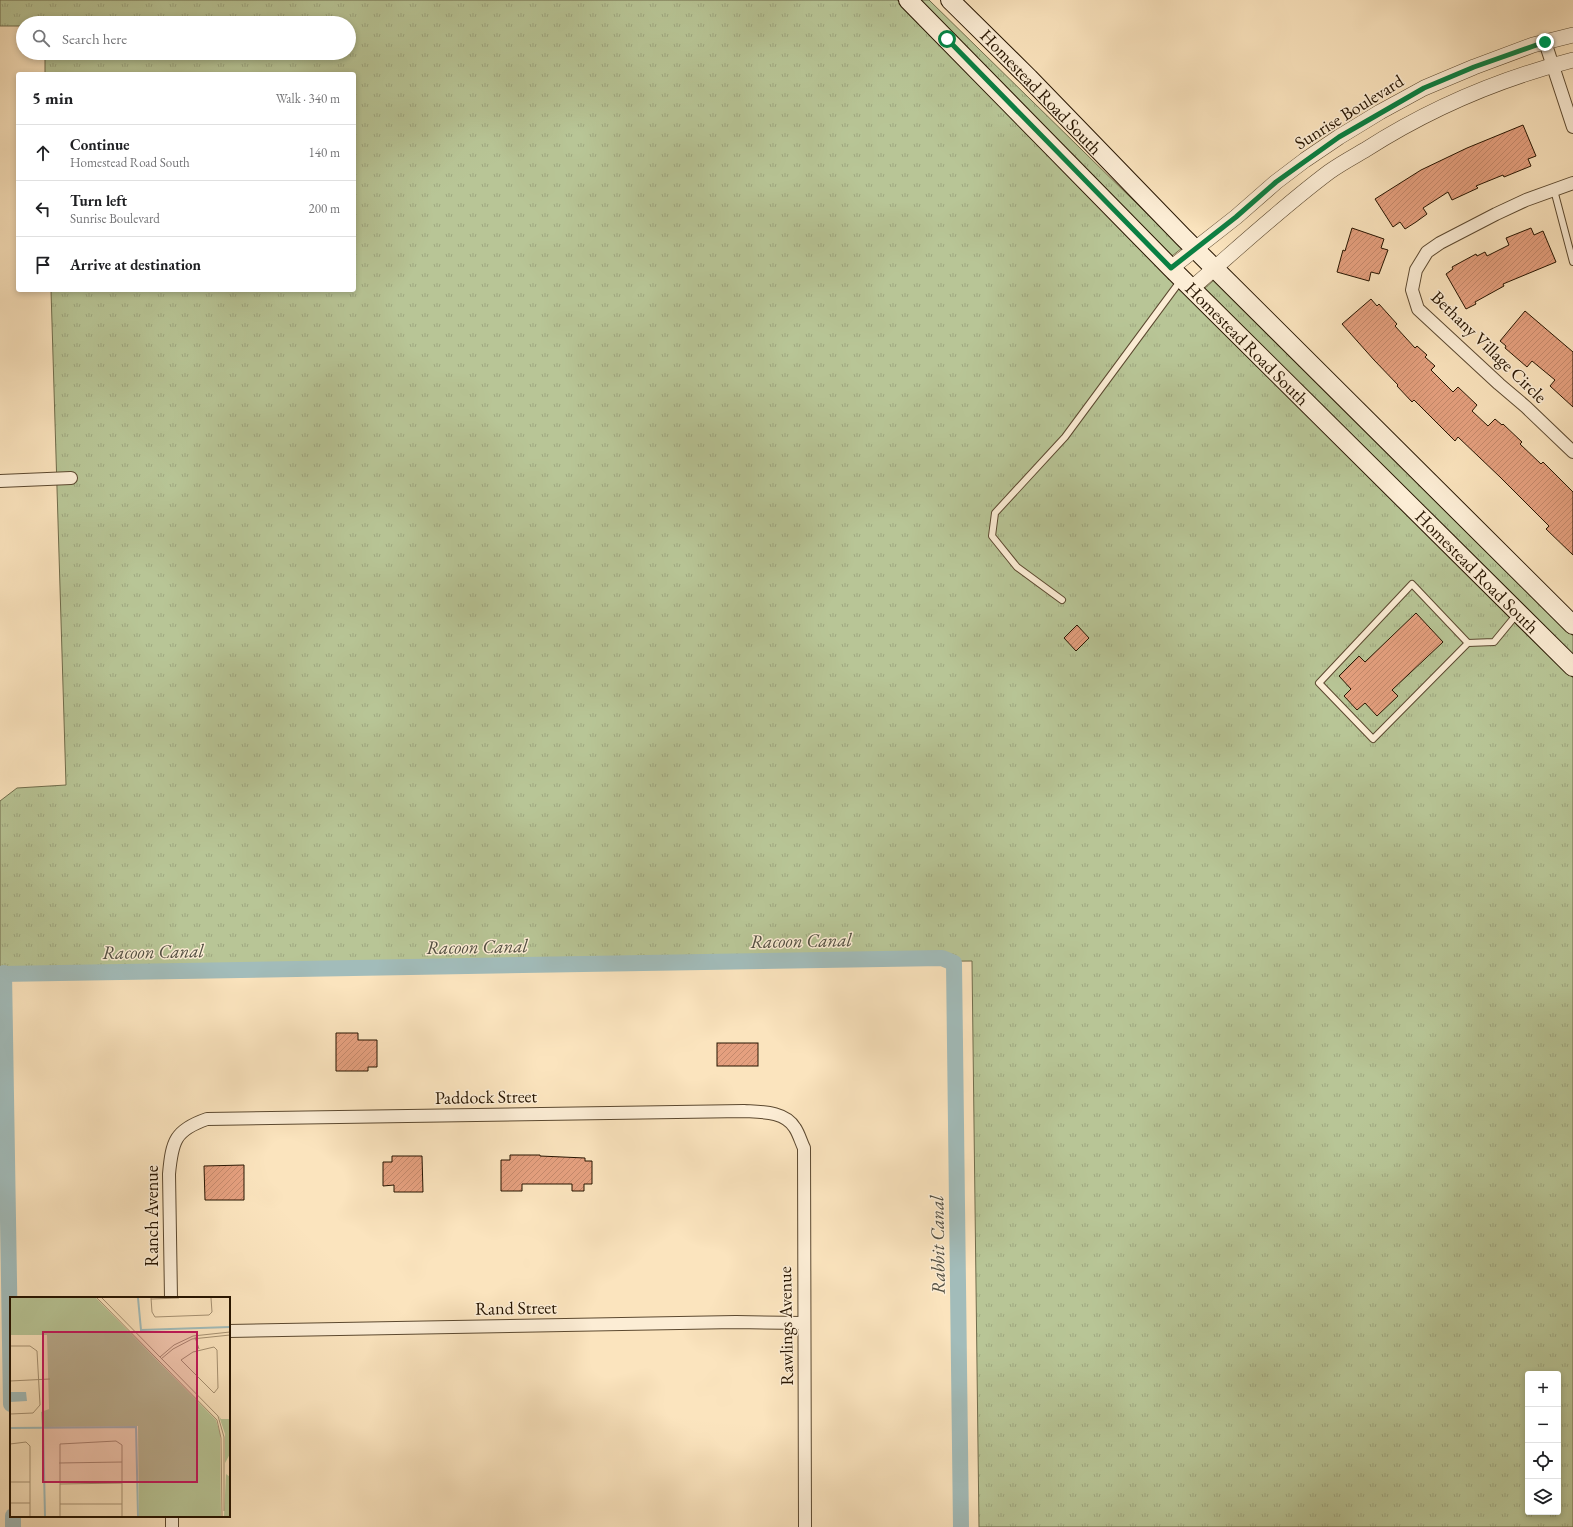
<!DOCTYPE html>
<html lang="en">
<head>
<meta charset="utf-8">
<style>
	body { margin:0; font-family:"EB Garamond",serif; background:#f2f2f2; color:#202124 }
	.controls { position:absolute; right:12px; bottom:12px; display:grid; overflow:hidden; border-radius:4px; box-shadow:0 2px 6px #0003 }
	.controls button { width:36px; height:36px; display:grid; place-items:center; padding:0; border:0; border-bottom:1px solid #e0e0e0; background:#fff; color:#202124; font:20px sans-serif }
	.stop { position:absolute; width:12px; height:12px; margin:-9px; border:3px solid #0b8043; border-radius:50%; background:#fff }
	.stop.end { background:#0b8043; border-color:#fff; box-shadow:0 1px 4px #0008 }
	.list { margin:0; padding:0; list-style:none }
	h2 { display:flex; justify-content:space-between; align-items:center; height:52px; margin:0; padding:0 16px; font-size:17px }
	h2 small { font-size:13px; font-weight:400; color:#757577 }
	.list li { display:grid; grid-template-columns:26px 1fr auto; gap:12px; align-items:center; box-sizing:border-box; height:56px; padding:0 16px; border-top:1px solid #e0e0e0 }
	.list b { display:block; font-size:15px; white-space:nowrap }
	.list p { margin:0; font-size:13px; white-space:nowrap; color:#757577 }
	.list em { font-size:13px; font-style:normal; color:#757577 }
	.icon { flex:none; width:22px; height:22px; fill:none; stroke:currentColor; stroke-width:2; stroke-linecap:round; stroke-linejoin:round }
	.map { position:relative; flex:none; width:1573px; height:1527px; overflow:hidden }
	.search { position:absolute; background:#fff; box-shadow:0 2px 6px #0003; left:16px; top:16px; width:340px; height:44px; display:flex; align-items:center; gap:10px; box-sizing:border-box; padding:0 14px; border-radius:22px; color:#757577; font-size:15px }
	.panel { position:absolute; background:#fff; box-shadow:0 2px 6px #0003; left:16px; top:72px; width:340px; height:220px; border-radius:4px }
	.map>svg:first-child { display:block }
</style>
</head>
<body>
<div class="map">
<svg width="1573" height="1527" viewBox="0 0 1573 1527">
	<defs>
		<pattern id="grass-tufts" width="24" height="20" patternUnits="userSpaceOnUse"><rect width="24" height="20" fill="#b8c596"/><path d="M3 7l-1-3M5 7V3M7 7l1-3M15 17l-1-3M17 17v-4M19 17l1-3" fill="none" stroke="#9ea880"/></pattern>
		<pattern id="building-hatch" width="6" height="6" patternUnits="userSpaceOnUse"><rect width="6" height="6" fill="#e5a07f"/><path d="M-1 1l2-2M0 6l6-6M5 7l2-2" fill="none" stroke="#c4896c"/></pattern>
	</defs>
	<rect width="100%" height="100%" fill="#fbe4be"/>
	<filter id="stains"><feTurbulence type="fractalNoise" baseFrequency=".005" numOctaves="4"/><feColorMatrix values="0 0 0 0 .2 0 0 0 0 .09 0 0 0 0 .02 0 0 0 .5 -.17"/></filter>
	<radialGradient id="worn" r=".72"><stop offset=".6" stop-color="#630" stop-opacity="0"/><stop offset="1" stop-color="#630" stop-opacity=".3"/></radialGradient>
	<g fill="url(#grass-tufts)" stroke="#706d4c" fill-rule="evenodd">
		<path d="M 0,0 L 897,0 L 1165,273 L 1169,280 L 1170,279 L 1191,301 L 1573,678 L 1573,1527 L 979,1527 L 972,961 L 0,968 L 0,801 L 17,788 L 66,785 L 51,290 L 354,290 L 354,74 L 45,74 L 45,53 L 349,53 L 349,23 L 23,23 L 23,26 L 0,26 ZM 1528,1374 L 1558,1374 L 1558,1512 L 1528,1512 Z"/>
		<polygon points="920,0 929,0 1182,248 1172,256"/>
		<polygon points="1214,280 1573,636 1573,655 1204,289"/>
	</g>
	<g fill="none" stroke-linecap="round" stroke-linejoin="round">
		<g stroke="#a2bcba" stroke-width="16">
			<polyline points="4,973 11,1404"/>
			<polyline points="0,974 942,958 954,963 961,1527"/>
			<polyline points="13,1516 13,1527"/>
		</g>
	</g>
	<g fill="url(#building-hatch)" stroke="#271501">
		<polygon points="1523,125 1536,156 1528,159 1531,166 1504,177 1503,175 1476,186 1478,188 1452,200 1448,192 1423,208 1427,214 1416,222 1405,229 1400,222 1393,227 1375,199 1421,170 1467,148"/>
		<polygon points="1352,228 1384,239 1381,248 1388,250 1379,274 1371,272 1369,281 1337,272 1343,250 1345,251"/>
		<polygon points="1531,228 1534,235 1543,231 1556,262 1503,284 1504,286 1475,302 1476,304 1466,309 1446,274 1453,269 1452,267 1476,254 1477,256 1485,252 1487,256 1509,245 1506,238"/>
		<polygon points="1371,299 1377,306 1379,304 1397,324 1395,326 1415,348 1417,346 1427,355 1425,357 1435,366 1431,370 1453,392 1458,387 1477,405 1472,411 1488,426 1495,419 1502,425 1503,424 1522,442 1520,444 1541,464 1543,462 1573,492 1573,555 1546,529 1549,526 1500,477 1458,437 1455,441 1414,400 1412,402 1397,386 1398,385 1374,360 1342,324"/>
		<polygon points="1525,311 1573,352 1573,407 1550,386 1555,380 1532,361 1527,367 1505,348 1506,346 1500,341"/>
		<polygon points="1416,613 1443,642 1392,690 1398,696 1377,716 1365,703 1357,710 1344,696 1351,689 1339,676 1359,656 1365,662"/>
		<polygon points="1077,625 1089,638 1076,651 1064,638"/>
		<polygon points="336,1033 358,1033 358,1040 377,1040 377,1067 368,1067 368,1071 336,1071"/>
		<rect x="717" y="1043" width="41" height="23"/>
		<polygon points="510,1155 540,1155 540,1156 585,1158 585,1161 592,1161 592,1184 584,1184 584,1191 572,1191 572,1184 522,1184 522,1191 501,1191 501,1160 510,1160"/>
		<polygon points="392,1156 422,1156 423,1192 394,1192 394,1185 383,1186 383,1162 392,1162"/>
		<polygon points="244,1165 244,1200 205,1200 204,1166"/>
	</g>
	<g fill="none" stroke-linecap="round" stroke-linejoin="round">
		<defs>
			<g id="service">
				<polyline points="1554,190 1573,262"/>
				<polyline points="1062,600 1017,567 992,536 995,513 1065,437 1181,280"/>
				<polyline points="1468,643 1412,584 1319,683 1373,739 1468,643 1494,642 1517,614"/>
			</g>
			<g id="minor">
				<polyline points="1545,42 1573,127"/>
				<polyline points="1573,183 1526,200 1496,214 1440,243 1427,252 1416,270 1412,290 1418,309 1499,384 1526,407 1573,452"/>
				<polyline points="0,481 71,478"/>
				<path d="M 171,1298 L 169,1174 C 172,1141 175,1130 207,1119 L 744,1111 C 761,1112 785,1111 795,1128 C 799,1134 801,1142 804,1148 L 805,1527"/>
				<polyline points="229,1331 736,1322 803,1323"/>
				<polyline points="172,1516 172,1527"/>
			</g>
			<g id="tertiary">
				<polyline points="1171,268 1236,217 1276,182 1305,160 1339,137 1380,112 1424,88 1474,67 1533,45 1573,35"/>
				<path d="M 1192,288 C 1237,249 1281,208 1329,172 C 1340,164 1353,157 1365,150 C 1429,109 1499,79 1573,60"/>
			</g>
			<g id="secondary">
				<polyline points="908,0 1171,268 1573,667"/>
				<polyline points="950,0 1029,78 1183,237 1573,625"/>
			</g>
		</defs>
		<use href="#service" stroke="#5c4930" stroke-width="8"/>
		<use href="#minor" stroke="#5c4930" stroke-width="14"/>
		<use href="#tertiary" stroke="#5c4930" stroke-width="16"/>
		<use href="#secondary" stroke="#271501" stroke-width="20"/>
		<use href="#service" stroke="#fcedd5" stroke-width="6"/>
		<use href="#minor" stroke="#fcedd5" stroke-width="12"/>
		<use href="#tertiary" stroke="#fcedd5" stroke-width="15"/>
		<use href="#secondary" stroke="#fcedd5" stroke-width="18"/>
	</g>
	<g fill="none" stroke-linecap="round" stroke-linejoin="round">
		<polyline stroke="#0b8043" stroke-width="5" points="947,39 1171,268 1236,217 1276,182 1339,137 1424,88 1474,67 1545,42"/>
	</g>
	<g text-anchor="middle" stroke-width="3" stroke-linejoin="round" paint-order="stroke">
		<g font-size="18" fill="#271501" stroke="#fcedd5">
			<text transform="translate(1041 92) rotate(46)" y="6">Homestead Road South</text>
			<text transform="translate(1349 112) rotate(-32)" y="6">Sunrise Boulevard</text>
			<text transform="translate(1247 344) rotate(45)" y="6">Homestead Road South</text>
			<text transform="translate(1489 347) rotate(44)" y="6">Bethany Village Circle</text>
			<text transform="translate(1477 572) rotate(45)" y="6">Homestead Road South</text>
			<text transform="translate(486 1097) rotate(-1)" y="6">Paddock Street</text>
			<text transform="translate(152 1216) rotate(-90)" y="6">Ranch Avenue</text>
			<text transform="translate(516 1308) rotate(-1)" y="6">Rand Street</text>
			<text transform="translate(786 1326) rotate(-91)" y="6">Rawlings Avenue</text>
		</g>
		<g font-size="19" font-style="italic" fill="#524f42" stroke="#fcedd5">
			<text transform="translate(801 940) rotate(-1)" y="7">Racoon Canal</text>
			<text transform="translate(477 946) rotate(-1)" y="7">Racoon Canal</text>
			<text transform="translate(153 951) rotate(-1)" y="7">Racoon Canal</text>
			<text transform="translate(937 1245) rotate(-91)" y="7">Rabbit Canal</text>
		</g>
	</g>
	<g transform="translate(10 1297)">
		<rect width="220" height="220" fill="#fbe4be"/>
		<path d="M 0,1 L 86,1 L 206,123 L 210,136 L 211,219 L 129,219 L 128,129 L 32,130 L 31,115 L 39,112 L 37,38 L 0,38 ZM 209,119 L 211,122 L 220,122 L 220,157 L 215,166 L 215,137 ZM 216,177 L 220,180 L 220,219 L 214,219 Z" fill="#b8c596"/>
		<path d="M 0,95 L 16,95 L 17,104 L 0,105 Z" fill="#a2bcba"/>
		<path fill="none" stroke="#a2bcba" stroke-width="2" d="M 128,1 L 131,33 L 220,30M 0,131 L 126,130 L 128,219M 33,131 L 35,219"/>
		<path fill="none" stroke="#a69172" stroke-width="1" d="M 87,1 L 207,123 L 211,141 L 212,219M 92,1 L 208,119 L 214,140 L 214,214M 141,1 L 142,15 L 145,20 L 199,18 L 202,15 L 201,1M 141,2 L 169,1M 185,40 L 189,52M 0,49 L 20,49 L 27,54 L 30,108 L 23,116 L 0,117M 204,50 L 207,53 L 208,91 L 204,96 L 171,63 L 183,55 ZM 150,60 L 164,48 L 183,39 L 220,35M 151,62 L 163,52 L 182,42 L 220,38M 0,84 L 40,82M 0,147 L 16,145 L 20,149 L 20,219M 49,166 L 112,165M 0,185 L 20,185M 50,187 L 112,186M 0,206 L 20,206M 50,207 L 112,207M 50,219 L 50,147 L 106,144 L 112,148 L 112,219"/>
		<path fill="#c2185b" fill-opacity="0.15" stroke="#c2185b" stroke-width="2" d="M 33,35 L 187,35 L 187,185 L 33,185 Z"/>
		<rect width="220" height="220" fill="none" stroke="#271501" stroke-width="2"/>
	</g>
	<rect width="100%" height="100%" filter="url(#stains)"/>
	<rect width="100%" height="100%" fill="url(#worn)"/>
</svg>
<div class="controls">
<button>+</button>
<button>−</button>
<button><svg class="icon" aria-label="locate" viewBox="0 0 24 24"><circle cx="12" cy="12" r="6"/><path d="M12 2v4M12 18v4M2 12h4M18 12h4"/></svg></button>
<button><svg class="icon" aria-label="layers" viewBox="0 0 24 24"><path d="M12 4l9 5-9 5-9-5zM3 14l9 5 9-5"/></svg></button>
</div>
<div class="stop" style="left:947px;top:39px"></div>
<div class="stop end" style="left:1545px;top:42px"></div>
<div class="search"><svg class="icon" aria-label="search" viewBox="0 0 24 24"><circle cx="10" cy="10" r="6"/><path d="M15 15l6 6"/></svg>Search here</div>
<section class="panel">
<h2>5 min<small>Walk · 340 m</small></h2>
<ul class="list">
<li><svg class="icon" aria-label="ahead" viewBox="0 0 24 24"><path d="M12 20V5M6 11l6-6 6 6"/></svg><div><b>Continue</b><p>Homestead Road South</p></div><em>140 m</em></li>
<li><svg class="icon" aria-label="left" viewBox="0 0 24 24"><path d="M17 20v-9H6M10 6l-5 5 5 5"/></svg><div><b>Turn left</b><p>Sunrise Boulevard</p></div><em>200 m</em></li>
<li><svg class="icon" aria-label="arrive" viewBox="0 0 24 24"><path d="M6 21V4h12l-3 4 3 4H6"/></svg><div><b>Arrive at destination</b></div></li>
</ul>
</section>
</div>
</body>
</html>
